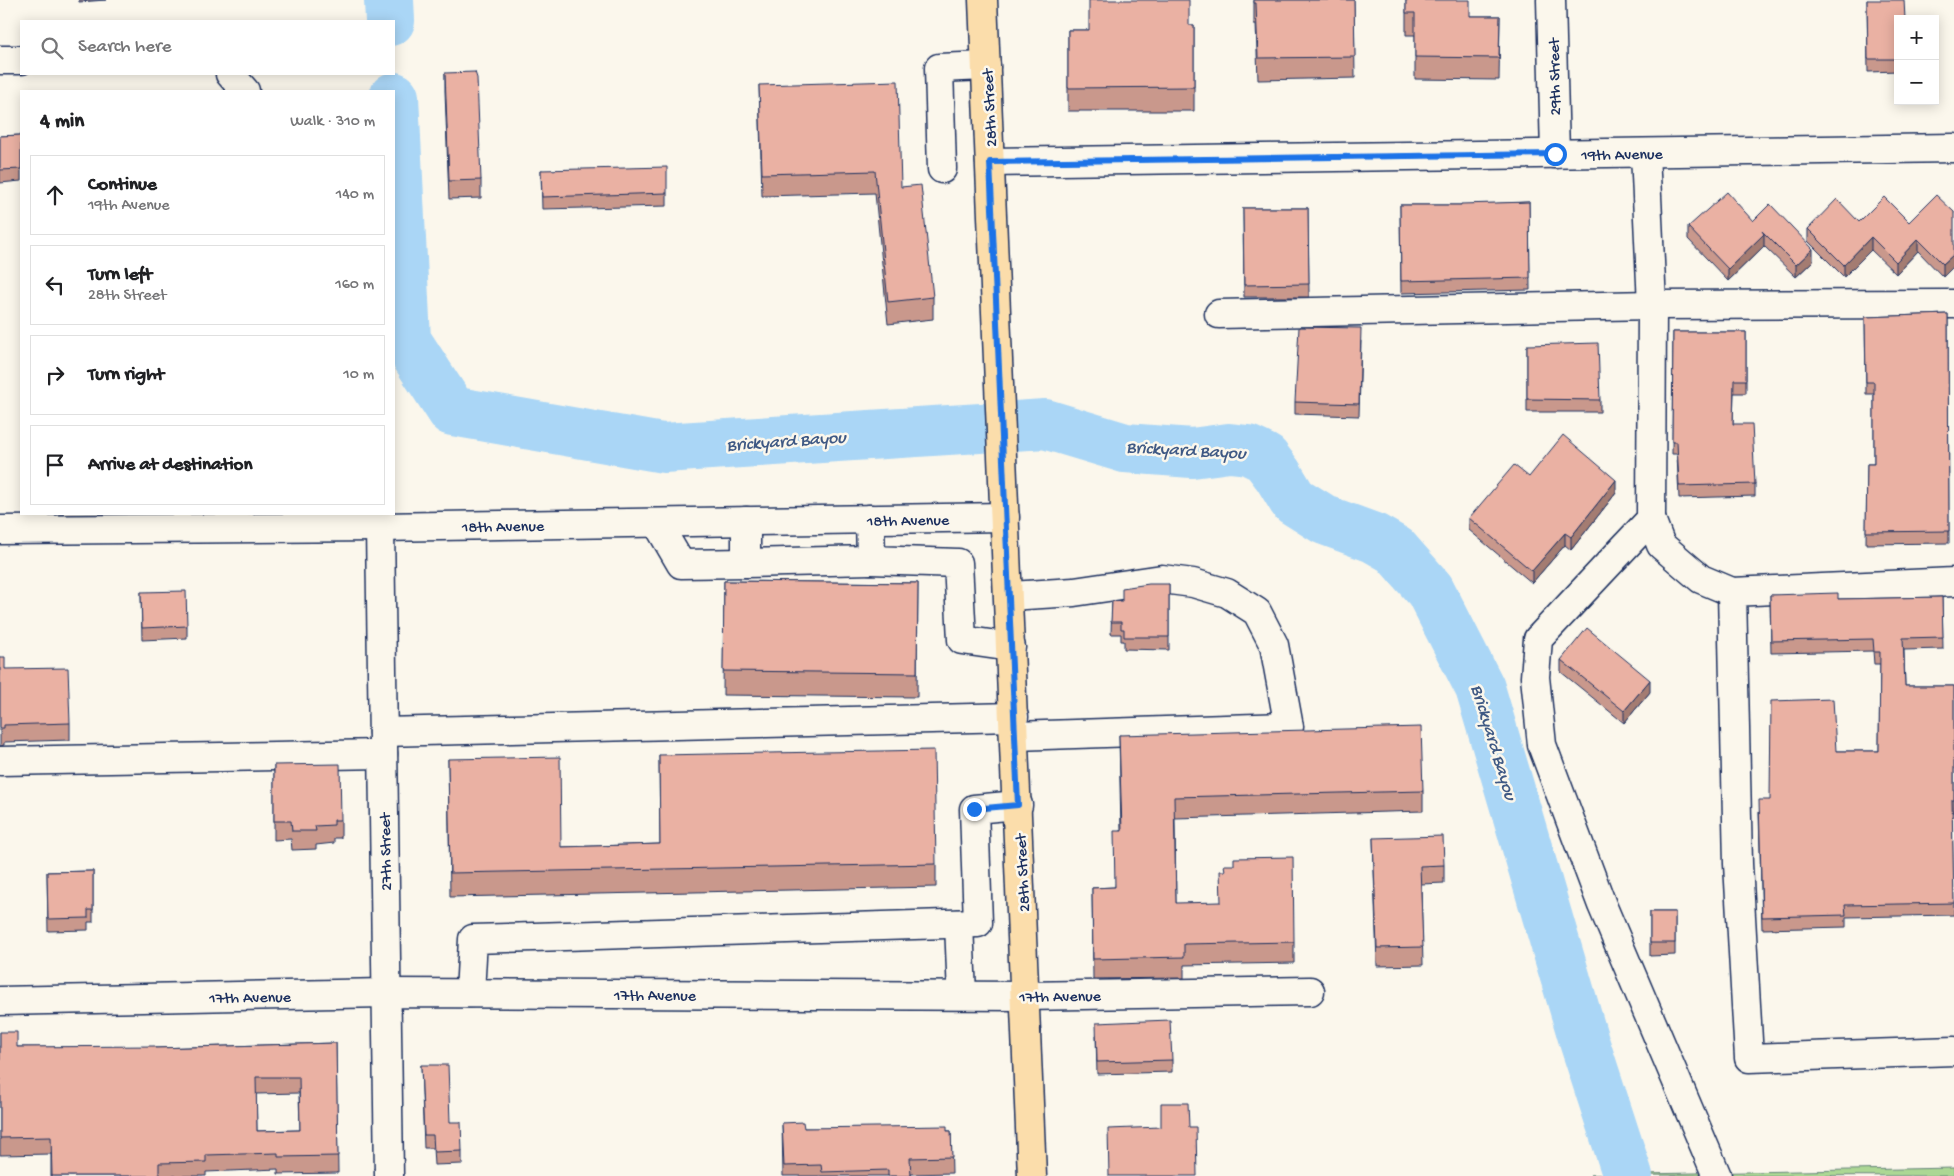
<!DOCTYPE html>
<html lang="en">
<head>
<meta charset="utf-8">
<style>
	body { margin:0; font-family:"Gochi Hand",sans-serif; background:#f2f2f2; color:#202124 }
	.controls { position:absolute; right:15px; top:15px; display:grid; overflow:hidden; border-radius:0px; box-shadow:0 2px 12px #0003 }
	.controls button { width:45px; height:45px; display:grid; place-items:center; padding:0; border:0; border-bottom:1px solid #e0e0e0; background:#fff; color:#202124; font:25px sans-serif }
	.stop { position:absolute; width:15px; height:15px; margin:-11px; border:4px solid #1a73e8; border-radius:50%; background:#fff }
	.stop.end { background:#1a73e8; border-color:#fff; box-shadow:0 1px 5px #0008 }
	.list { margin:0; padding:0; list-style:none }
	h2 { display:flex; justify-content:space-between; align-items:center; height:65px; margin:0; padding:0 20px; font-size:21px }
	h2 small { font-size:16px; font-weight:400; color:#757577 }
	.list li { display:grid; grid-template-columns:32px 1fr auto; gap:15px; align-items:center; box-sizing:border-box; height:80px; margin:0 10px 10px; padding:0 10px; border:1px solid #e0e0e0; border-radius:0px }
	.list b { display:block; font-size:19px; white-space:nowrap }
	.list p { margin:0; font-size:16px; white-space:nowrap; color:#757577 }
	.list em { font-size:16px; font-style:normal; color:#757577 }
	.icon { flex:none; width:28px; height:28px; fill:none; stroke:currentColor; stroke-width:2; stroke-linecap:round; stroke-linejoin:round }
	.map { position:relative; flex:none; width:1954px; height:1176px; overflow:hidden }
	.search { position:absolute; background:#fff; box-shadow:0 2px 12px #0003; left:20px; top:20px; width:375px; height:55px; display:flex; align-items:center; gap:12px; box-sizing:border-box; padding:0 18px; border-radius:0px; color:#757577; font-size:19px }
	.panel { position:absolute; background:#fff; box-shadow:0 2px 12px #0003; left:20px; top:90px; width:375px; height:425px; border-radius:0px }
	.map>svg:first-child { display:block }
</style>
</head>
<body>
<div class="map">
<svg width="1954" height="1176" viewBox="0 0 1954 1176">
	<rect width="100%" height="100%" fill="#fbf7ec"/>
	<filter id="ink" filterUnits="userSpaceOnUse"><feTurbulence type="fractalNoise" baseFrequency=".02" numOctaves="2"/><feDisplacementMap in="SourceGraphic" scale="10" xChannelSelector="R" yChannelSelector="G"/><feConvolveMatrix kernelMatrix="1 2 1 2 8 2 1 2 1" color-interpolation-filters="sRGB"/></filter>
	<g filter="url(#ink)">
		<polygon fill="#acd794" stroke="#648379" points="1954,1168 1954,1176 1590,1175"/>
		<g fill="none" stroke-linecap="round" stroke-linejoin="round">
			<g stroke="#aad6f6" stroke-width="50">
				<polyline points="389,0 390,21"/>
				<polyline points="394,97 406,340 452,411 663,448 1045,424 1125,448 1192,453 1229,448 1248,450 1265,458 1278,475 1293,500 1325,520 1374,538 1395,550 1430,590 1480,688 1584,1041 1628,1176"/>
			</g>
			<defs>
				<g id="minor">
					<polyline points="1551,0 1555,154"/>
					<polyline points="0,60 21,60"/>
					<polyline points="230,74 245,91"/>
					<polyline points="1645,153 1652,305 1651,519 1538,639 1535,677 1542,745 1602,905 1717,1176"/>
					<polyline points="990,162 1954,148"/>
					<polyline points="942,169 939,68 986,66"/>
					<polyline points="1219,314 1652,305 1954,304"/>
					<polyline points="870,519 871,560 958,563 962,640 1011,647"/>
					<polyline points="1651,519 1661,545 1701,579 1732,592"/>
					<polyline points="746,521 746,563 871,560"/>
					<polyline points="657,523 681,564 746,563"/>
					<polyline points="380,527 389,1176"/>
					<polyline points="0,530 380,527 1005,517"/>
					<polyline points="1954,582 1732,592 1738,864 1749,1058 1954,1051"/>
					<polyline points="1009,596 1074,592 1162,579 1193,583 1227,593 1257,612 1274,645 1289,727 1015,736"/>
					<polyline points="383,732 1014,717"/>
					<polyline points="0,761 383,754"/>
					<polyline points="959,924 962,995"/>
					<polyline points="470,993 473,939 978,923 974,809 1018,805"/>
					<polyline points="0,1001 385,993 1026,996 1310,991"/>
				</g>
				<polyline id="major" points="983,0 1032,1176"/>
			</defs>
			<use href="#minor" stroke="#1b2f5e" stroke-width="31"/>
			<use href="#major" stroke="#1b2f5e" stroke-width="31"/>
			<use href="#minor" stroke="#fbf7ec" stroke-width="28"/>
			<use href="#major" stroke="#fbddab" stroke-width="28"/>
		</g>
		<g fill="#c9988c" stroke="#1b2f5e" fill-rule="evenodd">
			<polygon points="79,0 106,0 79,2"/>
			<polygon points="1254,0 1354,0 1355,78 1258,80 1256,24 1254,24"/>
			<polygon points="1406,0 1470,16 1500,16 1499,80 1415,79 1415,35 1406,35"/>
			<polygon points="1867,0 1898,19 1898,71 1868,72"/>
			<polygon points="1194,25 1194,111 1068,111 1068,30 1089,30"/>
			<polygon points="445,73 481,180 481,198 449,199 445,91"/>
			<polygon points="759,85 901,187 933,297 933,319 888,324 875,193 762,196"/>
			<polygon points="21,135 21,181 0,183 0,136"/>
			<polygon points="541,170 667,193 667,206 542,209"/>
			<polygon points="1529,202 1530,290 1401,293 1400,205 1461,205"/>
			<polygon points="1243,208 1308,208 1309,297 1244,297"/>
			<polygon points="1954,212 1943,277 1918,251 1896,274 1871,250 1844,277 1808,241 1808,229 1859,222 1909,222"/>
			<polygon points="1753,221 1813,261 1796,277 1764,246 1728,281 1688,239 1688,227"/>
			<polygon points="1948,314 1949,543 1866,544 1867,464 1874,464 1874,394 1866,394 1865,317"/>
			<polygon points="1673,332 1746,332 1746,393 1734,393 1733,424 1755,484 1755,496 1679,498 1677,454 1672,454"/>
			<polygon points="1361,341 1359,416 1295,414 1295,402"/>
			<polygon points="1527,345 1600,400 1600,412 1527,412"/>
			<polygon points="1529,477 1616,493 1571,550 1565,545 1532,583 1469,530 1469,518"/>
			<polygon points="724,581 918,583 917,697 723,695"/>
			<polygon points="1169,584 1169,650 1124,649 1124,641 1121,641 1121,634 1111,634 1112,601 1122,601"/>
			<polygon points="141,592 187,626 187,638 142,640"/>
			<polygon points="1770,595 1838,599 1942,597 1943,649 1904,650 1905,686 1954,686 1954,812 1952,812 1954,915 1846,917 1846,927 1762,929 1759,812 1770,800 1836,751 1879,751 1880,664 1874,664 1873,651 1771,653"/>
			<polygon points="0,657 5,669 70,723 70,740 4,742 4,745 0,746"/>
			<polygon points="1561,660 1650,692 1624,723 1561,672"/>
			<polygon points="1119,735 1423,791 1423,811 1175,818 1176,903 1294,942 1294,963 1184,965 1184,978 1093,979 1092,888 1115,887 1121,831"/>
			<polygon points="659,755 936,864 936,887 450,897 448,759 561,847 660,844"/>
			<polygon points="274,765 341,820 341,838 334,838 334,843 316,845 316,849 292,850 291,839 274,840"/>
			<polygon points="1373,838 1444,865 1444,883 1421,884 1423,965 1377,966"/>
			<polygon points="93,871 93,922 88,922 88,930 48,931 47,872"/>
			<polygon points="1650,912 1675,912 1675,955 1650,956"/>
			<path d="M 0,1032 L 17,1047 L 155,1048 L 336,1043 L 338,1173 L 278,1174 L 278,1169 L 206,1172 L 206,1176 L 51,1176 L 51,1154 L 0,1155 ZM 299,1093 L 300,1130 L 257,1131 L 256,1094 Z"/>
			<polygon points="1096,1035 1172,1060 1172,1072 1097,1074"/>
			<polygon points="421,1065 450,1122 462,1151 462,1164 434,1165 433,1148 424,1148"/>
			<polygon points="782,1123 804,1128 951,1131 952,1173 911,1174 911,1176 783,1176"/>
		</g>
		<g fill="#a47c72" stroke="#1b2f5e">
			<polygon points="1764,234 1764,246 1728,281 1728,269"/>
			<polygon points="1871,237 1871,250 1844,277 1844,265"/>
			<polygon points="1918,239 1918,251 1896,274 1896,262"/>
			<polygon points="1813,249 1813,261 1796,277 1796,265"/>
			<polygon points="1954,254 1954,266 1943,277 1943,264"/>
			<polygon points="1616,480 1616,493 1571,550 1571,537"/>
			<polygon points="1565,533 1565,545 1532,583 1532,571"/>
			<polygon points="1650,680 1650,692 1624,723 1624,711"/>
		</g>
		<g fill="#eab1a3" stroke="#1b2f5e" fill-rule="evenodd">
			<polygon points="1089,0 1189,0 1189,25 1194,25 1194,87 1068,88 1068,30 1089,30"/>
			<polygon points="1254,0 1354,0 1355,57 1258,58 1256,3 1254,3"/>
			<polygon points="1406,0 1470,0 1470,16 1500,16 1499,58 1415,57 1415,13 1406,13"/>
			<polygon points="1867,0 1904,0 1905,19 1898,19 1898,59 1868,59"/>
			<polygon points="475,72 477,78 481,180 449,181 445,73"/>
			<polygon points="898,81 901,187 921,185 933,297 888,302 875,171 762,174 759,85"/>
			<polygon points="21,135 21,169 0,170 0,136"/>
			<polygon points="667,167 667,193 542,197 541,170"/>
			<polygon points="1727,192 1753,221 1770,204 1813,249 1796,265 1762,231 1764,234 1728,269 1688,227"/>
			<polygon points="1936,195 1954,212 1954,254 1943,264 1918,239 1896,262 1871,237 1844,265 1808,229 1837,199 1859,222 1884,197 1909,222"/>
			<polygon points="1529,202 1530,278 1401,281 1400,205 1461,205 1461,204"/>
			<polygon points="1243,208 1308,208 1309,284 1244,285"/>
			<polygon points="1948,314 1949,531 1866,532 1867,464 1874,464 1874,382 1866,382 1865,317"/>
			<polygon points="1299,327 1361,328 1359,404 1295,402"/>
			<polygon points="1673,332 1746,332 1746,380 1734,380 1733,424 1752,424 1755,484 1679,486 1677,442 1672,442"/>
			<polygon points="1598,343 1600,400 1527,399 1527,345"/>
			<polygon points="1563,435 1616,480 1571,537 1565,533 1532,571 1469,518 1514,465 1529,477"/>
			<polygon points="724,581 918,583 917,673 723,671"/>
			<polygon points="1149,584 1169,584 1169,637 1124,637 1124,629 1121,629 1121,622 1111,622 1112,601 1122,601 1122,588"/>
			<polygon points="186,591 187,626 142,628 141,592"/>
			<polygon points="1838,593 1838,599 1942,597 1943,637 1903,638 1905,686 1954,686 1954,800 1952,800 1954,903 1845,905 1846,915 1762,917 1759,800 1770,800 1771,701 1833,699 1836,751 1879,751 1880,652 1874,652 1873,639 1771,641 1770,595"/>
			<polygon points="1587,628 1650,680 1624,711 1561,660"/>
			<polygon points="0,657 5,657 5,669 68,668 70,723 4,725 4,728 0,728"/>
			<polygon points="1421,727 1423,791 1174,797 1176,903 1221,902 1220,871 1225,871 1224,865 1234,865 1234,858 1293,857 1294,942 1184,944 1184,957 1093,959 1092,888 1115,887 1114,831 1122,831 1119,735"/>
			<polygon points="934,750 936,864 450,873 448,759 560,757 561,847 660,844 659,755"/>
			<polygon points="340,764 341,820 334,820 334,825 315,826 316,831 292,831 291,821 274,821 274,765"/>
			<polygon points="1443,836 1444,865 1420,866 1423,947 1377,948 1373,838"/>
			<polygon points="93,871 93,910 88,910 88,918 48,919 47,872"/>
			<rect x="1650" y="912" width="25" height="31"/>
			<polygon points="1170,1020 1172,1060 1097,1062 1096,1023"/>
			<path d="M 0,1032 L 17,1032 L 17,1047 L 155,1046 L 155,1048 L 336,1043 L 338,1156 L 278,1157 L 278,1153 L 206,1155 L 206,1162 L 159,1163 L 159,1176 L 52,1176 L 51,1137 L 0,1138 ZM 256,1077 L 299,1077 L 300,1130 L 257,1131 Z"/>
			<polygon points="421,1065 448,1065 450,1122 461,1122 462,1151 434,1152 433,1135 424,1135"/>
			<polygon points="1161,1103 1188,1103 1189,1127 1196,1127 1197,1176 1109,1176 1108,1129 1161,1127"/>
			<polygon points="803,1122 804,1128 947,1126 947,1131 951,1131 952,1157 910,1158 911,1176 888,1176 888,1170 822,1172 821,1165 784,1166 782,1123"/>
		</g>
	</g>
	<g fill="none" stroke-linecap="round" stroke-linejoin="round" filter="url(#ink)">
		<polyline stroke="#1a73e8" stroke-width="6" points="974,809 1018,805 990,162 1555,154"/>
	</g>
	<g text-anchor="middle" stroke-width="5" stroke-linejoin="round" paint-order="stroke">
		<g font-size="16" fill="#1b2f5e" stroke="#fbf7ec">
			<text transform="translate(1553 77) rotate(-91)" y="6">29th Street</text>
			<text transform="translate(988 108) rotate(-93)" y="6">28th Street</text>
			<text transform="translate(1622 153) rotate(-1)" y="6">19th Avenue</text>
			<text transform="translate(908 519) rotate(-1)" y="6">18th Avenue</text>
			<text transform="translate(503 525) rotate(-1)" y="6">18th Avenue</text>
			<text transform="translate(384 852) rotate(-91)" y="6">27th Street</text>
			<text transform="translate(1021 873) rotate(-93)" y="6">28th Street</text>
			<text x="655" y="1000">17th Avenue</text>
			<text transform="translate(1060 995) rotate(-1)" y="6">17th Avenue</text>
			<text transform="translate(250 996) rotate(-1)" y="6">17th Avenue</text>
		</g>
		<g font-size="18" font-style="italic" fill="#3f5984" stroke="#fbf7ec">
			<text transform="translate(786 440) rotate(-4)" y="6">Brickyard Bayou</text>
			<text transform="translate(1186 449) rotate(3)" y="6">Brickyard Bayou</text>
			<text transform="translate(1495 742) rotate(73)" y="6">Brickyard Bayou</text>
		</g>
	</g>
</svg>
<div class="controls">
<button>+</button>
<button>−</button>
</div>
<div class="stop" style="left:1555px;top:154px"></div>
<div class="stop end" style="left:974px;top:809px"></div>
<div class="search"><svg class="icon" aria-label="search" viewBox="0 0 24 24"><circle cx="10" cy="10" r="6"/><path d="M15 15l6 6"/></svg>Search here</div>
<section class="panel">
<h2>4 min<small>Walk · 310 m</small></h2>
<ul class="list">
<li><svg class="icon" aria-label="ahead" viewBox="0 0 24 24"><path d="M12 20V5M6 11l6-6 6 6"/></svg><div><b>Continue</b><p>19th Avenue</p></div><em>140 m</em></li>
<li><svg class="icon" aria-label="left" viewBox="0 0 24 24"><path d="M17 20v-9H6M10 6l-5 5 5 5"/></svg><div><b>Turn left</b><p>28th Street</p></div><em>160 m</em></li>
<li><svg class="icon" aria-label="right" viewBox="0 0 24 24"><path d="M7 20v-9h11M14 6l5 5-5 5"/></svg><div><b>Turn right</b></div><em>10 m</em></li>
<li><svg class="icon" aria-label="arrive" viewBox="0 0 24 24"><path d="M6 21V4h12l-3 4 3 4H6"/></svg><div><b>Arrive at destination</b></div></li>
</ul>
</section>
</div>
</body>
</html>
